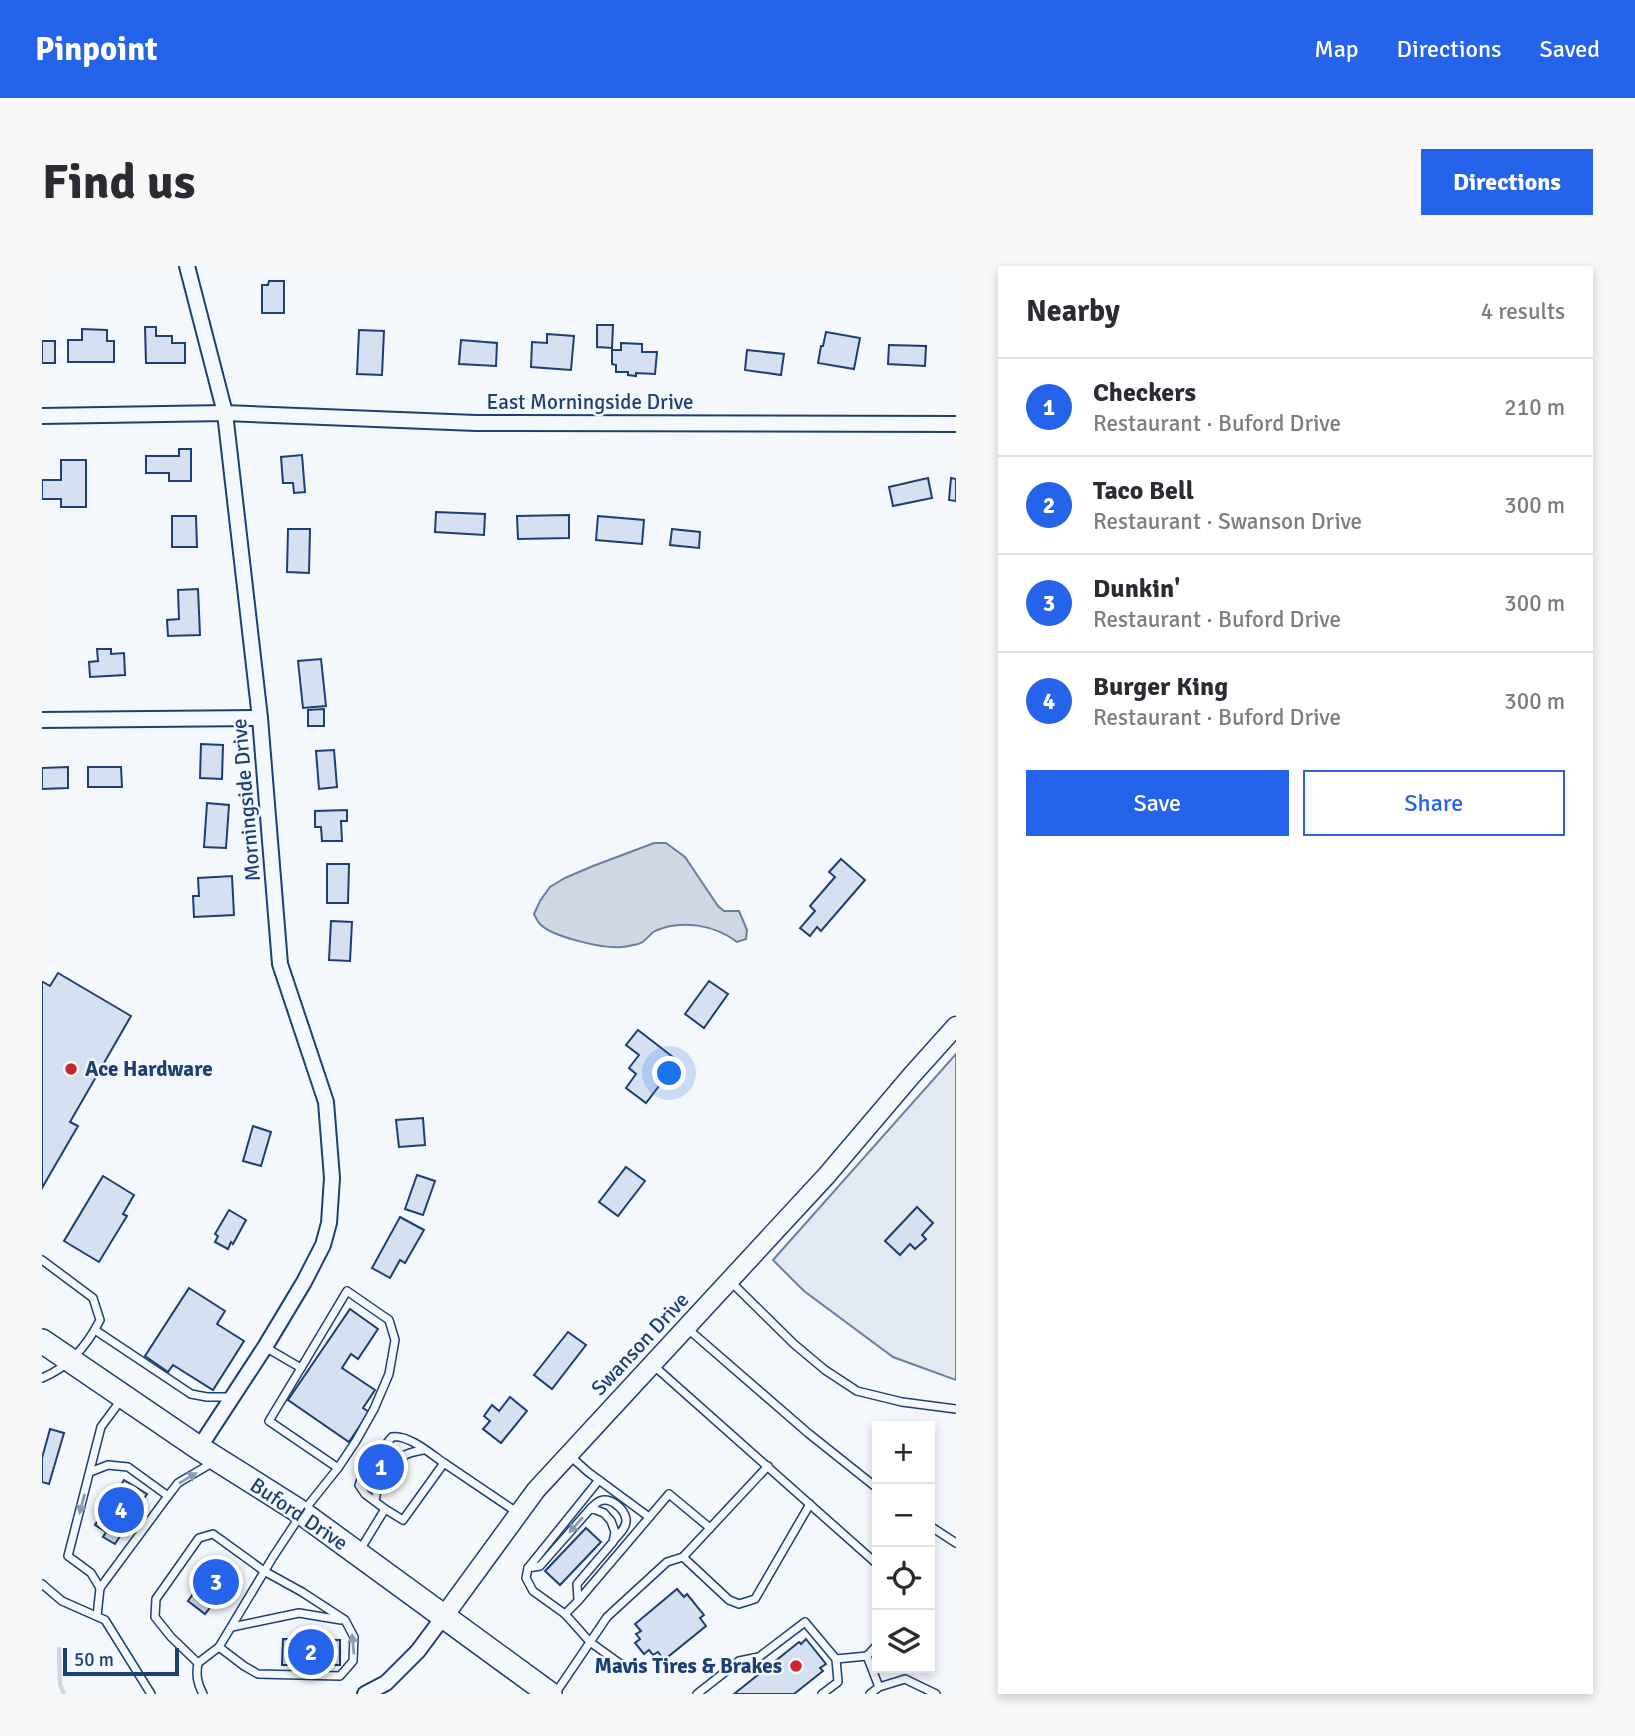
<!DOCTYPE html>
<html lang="en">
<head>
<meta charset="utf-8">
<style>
	body { margin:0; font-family:Signika,sans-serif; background:#f7f7f7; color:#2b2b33 }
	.controls { position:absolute; right:21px; bottom:21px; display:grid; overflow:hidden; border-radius:0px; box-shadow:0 4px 10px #0003 }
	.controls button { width:63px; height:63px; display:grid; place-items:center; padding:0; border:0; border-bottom:2px solid #e1e1e2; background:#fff; color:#2b2b33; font:35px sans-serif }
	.scale { position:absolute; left:21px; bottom:18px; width:116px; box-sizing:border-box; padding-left:7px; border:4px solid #1d3f73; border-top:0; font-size:19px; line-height:24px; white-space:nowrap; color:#1d3f73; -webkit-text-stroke:5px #f4f7fb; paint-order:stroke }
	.you { position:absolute; left:628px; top:808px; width:24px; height:24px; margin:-18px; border:5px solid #fff; border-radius:50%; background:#1a73e8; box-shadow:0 0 0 10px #1a73e833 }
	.badge { display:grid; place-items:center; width:46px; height:46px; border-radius:50%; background:#2563eb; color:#fff; font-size:23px; font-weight:700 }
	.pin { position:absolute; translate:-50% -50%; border:4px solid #fff; box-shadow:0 2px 7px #0006 }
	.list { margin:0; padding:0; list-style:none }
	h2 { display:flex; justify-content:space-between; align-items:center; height:91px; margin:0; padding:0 28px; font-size:30px }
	h2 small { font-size:23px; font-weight:400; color:#7c7c81 }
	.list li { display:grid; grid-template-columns:46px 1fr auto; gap:21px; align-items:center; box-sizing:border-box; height:98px; padding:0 28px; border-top:2px solid #e1e1e2 }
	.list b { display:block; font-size:26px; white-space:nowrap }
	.list p { margin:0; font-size:23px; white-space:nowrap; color:#7c7c81 }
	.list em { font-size:23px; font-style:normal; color:#7c7c81 }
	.actions { display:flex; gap:14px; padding:21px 28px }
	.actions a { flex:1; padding:16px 0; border:2px solid #2563eb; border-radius:0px; text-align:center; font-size:24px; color:#2563eb }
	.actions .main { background:#2563eb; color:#fff }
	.icon { flex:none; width:38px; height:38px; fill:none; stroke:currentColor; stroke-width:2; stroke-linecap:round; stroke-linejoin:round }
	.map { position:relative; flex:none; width:914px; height:1428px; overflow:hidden; border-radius:0px }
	header { display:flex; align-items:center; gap:42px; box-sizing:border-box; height:98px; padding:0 35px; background:#2563eb; color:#fff }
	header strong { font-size:33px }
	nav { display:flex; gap:38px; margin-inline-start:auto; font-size:24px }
	.intro { display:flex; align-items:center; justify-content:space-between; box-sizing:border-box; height:168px; padding:0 42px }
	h1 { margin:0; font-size:49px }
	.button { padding:18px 32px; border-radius:0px; background:#2563eb; color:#fff; font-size:24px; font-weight:700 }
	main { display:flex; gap:42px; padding:0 42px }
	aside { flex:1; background:#fff; border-radius:0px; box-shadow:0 4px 10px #0003 }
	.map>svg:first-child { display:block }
</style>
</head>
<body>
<header>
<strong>Pinpoint</strong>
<nav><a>Map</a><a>Directions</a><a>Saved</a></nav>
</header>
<div class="intro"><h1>Find us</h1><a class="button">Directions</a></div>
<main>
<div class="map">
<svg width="914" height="1428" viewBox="0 0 914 1428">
	<rect width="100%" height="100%" fill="#f4f7fb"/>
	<polygon fill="#e3e9f0" stroke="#687fa3" stroke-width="2" points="914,788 914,1114 851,1091 762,1025 731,994"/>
	<path fill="#cfd7e4" stroke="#687fa3" stroke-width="2" d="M 612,577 L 624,577 L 643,591 L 676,640 L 682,645 L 697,645 L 705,664 L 704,673 L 695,676 C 673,659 639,653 613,665 C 606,669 604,676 596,678 C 591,679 585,681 580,681 C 562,683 510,671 498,658 C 495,655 494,652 492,648 L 498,635 L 508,621 L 523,612 L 551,600 Z"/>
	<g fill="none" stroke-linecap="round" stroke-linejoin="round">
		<polyline stroke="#cfd7e4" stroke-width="4.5" points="17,1383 18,1418 22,1428"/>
	</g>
	<g fill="#d5e0f0" stroke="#1d3f73" stroke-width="2">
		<polygon points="227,15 242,15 242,47 220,47 220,19 226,19"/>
		<polygon points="555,59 571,59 570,82 555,81"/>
		<polygon points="103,61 114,61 114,70 130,70 130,77 143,77 143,97 104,97"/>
		<polygon points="40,63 65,64 65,75 72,75 72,96 26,96 26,74 40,74"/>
		<polygon points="317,64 342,65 340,109 315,108"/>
		<polygon points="784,66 818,72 812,103 776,97 779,80 781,80"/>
		<polygon points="505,68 532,70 529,104 489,101 490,76 505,77"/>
		<polygon points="419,74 455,77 454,100 417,98"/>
		<rect x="0" y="75" width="13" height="22"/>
		<polygon points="579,77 600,78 600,86 615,86 613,108 594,107 594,110 586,109 586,106 574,106 574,99 570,98 570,84 579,84"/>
		<polygon points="847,79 884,80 883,100 846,98"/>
		<polygon points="705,84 742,88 739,109 703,104"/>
		<polygon points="137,183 149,183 149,215 127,215 127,207 104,207 104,190 137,190"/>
		<polygon points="260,189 263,226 252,227 251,217 241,217 239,191"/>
		<polygon points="19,194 44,194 44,241 19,241 19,233 0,233 0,214 19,214"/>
		<polygon points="886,212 890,232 851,240 847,221"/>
		<polygon points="909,212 914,213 914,235 907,234"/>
		<polygon points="394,246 443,248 442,269 393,266"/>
		<polygon points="527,249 527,272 476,273 475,250"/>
		<polygon points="130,250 154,250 155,281 130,281"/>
		<polygon points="556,250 602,254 600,278 554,274"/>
		<polygon points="246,263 268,263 267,307 245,306"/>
		<polygon points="630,263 658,266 657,282 628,279"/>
		<polygon points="156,323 158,369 126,370 125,354 137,353 136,324"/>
		<polygon points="55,383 69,383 69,388 82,387 83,409 48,411 47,396 56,395"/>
		<polygon points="279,393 284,440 261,442 256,395"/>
		<polygon points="282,443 282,460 266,460 266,444"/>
		<polygon points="159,478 181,479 180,513 158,512"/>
		<polygon points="292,484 295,521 277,523 274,485"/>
		<polygon points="26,501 26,522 0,523 0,502"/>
		<polygon points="46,501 79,501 80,521 46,521"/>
		<polygon points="165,537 187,539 184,582 162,581"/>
		<polygon points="305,544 305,555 299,555 300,575 280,575 279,561 273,561 273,545"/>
		<polygon points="799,593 823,614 779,665 775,661 768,670 758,662 773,645 768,640 793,611 787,606"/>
		<polygon points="285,598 307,598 306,637 285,637"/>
		<polygon points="190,610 192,649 152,651 151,630 157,630 156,612"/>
		<polygon points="289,655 310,656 308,695 287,694"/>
		<polygon points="16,707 89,750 28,856 36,860 0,922 0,717 1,716 8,720"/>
		<polygon points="667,715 686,728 662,762 643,748"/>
		<polygon points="596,764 636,795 604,837 584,822 594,808 587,802 597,789 584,779"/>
		<polygon points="381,852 383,879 357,881 354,854"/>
		<polygon points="211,860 229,866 219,900 201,895"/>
		<polygon points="584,901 603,915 576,950 557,936"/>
		<polygon points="375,909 393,915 381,949 363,943"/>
		<polygon points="61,910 92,929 81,948 85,950 57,996 22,975"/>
		<polygon points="875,941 891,957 880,969 884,973 873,983 868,978 858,989 843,975"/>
		<polygon points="187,944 204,954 191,978 189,976 186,983 173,976 176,970 173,968"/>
		<polygon points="358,951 382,964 363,997 358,994 348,1012 330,1002"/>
		<polygon points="147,1022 183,1045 175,1058 202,1075 171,1124 131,1099 126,1106 103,1090"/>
		<polygon points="308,1043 336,1063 316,1093 309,1088 300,1102 333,1124 321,1142 327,1146 307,1176 246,1134"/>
		<polygon points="526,1066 544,1079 510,1123 492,1109"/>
		<polygon points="468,1131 485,1145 459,1177 441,1163 448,1155 442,1150 450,1139 457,1145"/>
		<polygon points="8,1163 22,1167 7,1218 0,1216 0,1192"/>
		<polygon points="348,1179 357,1185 341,1209 348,1214 344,1220 336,1215 335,1217 326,1211 327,1209 318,1203 323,1196 332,1202"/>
		<polygon points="82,1214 105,1228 73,1278 61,1271 64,1266 53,1259"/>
		<polygon points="544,1262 559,1276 518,1319 503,1305"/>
		<polygon points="171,1291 194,1308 184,1321 188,1324 178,1337 174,1334 163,1348 146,1335 163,1311 158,1308"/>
		<polygon points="635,1323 642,1331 645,1328 662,1349 658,1352 664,1360 622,1394 616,1386 611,1389 607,1384 602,1388 593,1377 598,1373 594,1368 599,1365 593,1358"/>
		<polygon points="241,1373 298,1374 298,1399 240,1399"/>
		<polygon points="764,1373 784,1398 778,1402 781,1405 752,1428 692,1428 757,1376 759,1378"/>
	</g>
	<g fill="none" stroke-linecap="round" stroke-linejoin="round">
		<defs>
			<g id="service">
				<path d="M 0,994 L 51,1032 L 58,1054 C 45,1080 27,1101 0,1112"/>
				<polyline points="688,1015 752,1078 783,1104 815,1125 860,1136 914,1143"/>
				<polyline points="646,1063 766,1167 835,1222"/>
				<polyline points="53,1064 149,1128 165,1131 190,1131"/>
				<polyline points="611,1099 835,1298"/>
				<polyline points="259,1102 305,1025 347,1054 353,1074 347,1108 332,1143 314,1175 296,1202"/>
				<polyline points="527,1189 546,1206 607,1251"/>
				<path d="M 327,1199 L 350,1171 C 366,1168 389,1188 402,1197"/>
				<polyline points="48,1206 66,1199 86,1201 126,1230"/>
				<polyline points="322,1206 317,1219 323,1228 343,1243"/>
				<path d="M 344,1211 C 358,1192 357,1188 381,1184"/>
				<polyline points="557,1214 486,1302 484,1312 491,1325 523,1348 548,1376 587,1404"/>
				<polyline points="333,1235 335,1224 340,1217"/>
				<path d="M 549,1242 C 551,1240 555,1236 558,1235 C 568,1231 582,1242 584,1253 C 585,1261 578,1267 573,1273"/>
				<polyline points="888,1260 914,1277"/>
				<polyline points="318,1284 343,1243 361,1254 402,1197 476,1247"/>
				<polyline points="641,1291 726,1200"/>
				<polyline points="486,1302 498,1300 549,1242 562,1247 569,1255 573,1266 571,1276 535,1318 536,1334"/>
				<polyline points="0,1318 20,1335 63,1354 109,1428"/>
				<polyline points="58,1322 49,1307 26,1290 59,1161 79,1134"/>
				<polyline points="523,1348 536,1335 627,1228 668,1262"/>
				<polyline points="55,1350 58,1322 126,1230 136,1217 170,1197"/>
				<polyline points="190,1361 257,1347 299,1354"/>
				<polyline points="835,1379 825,1390 837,1421"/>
				<polyline points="794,1393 825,1390"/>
				<polyline points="156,1397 129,1371 113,1351 114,1333 157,1272 171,1268 222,1305 260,1326 303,1354 312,1371 311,1395 298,1410 216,1408 202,1400 177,1381"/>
				<path d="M 161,1428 C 155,1417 154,1409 156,1397 L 177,1381 L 231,1291 L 260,1247 L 296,1202 L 227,1155 L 259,1102 L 223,1081"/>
				<polyline points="513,1428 565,1351 625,1296 641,1291 687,1334 697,1338 713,1333 768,1238"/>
				<polyline points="655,1428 697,1395 717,1391 763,1356 794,1393 796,1416 780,1428"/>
				<polyline points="828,1428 837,1421 863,1413 894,1428"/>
			</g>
			<g id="minor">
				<polyline points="145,0 183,147 218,452 238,698 284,836 290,912 287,957 281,979 262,1016 223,1081 157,1182"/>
				<polyline points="0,150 183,147 434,157 914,158"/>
				<polyline points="0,454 218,452"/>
				<polyline points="323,1428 344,1417 376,1385 402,1350"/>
			</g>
			<polyline id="tertiary" points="402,1350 494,1224 785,909 870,809 914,760"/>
			<polyline id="trunk" points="0,1075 157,1182 260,1247 508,1428"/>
		</defs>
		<use href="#service" stroke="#1d3f73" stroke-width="10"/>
		<use href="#minor" stroke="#1d3f73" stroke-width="18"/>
		<use href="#tertiary" stroke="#1d3f73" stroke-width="21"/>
		<use href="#trunk" stroke="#1d3f73" stroke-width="26"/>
		<use href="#service" stroke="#f4f7fb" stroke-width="7"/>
		<use href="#minor" stroke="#f4f7fb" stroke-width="14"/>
		<use href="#tertiary" stroke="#f4f7fb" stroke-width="18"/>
		<use href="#trunk" stroke="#f4f7fb" stroke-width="23"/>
	</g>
	<defs><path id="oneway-solid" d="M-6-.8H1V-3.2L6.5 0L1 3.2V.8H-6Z" transform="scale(1.75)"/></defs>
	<g fill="#889bb7">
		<use href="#oneway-solid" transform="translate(146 1212) rotate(-31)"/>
		<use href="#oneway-solid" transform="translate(40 1238) rotate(105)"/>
		<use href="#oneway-solid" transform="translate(534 1259) rotate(131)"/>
		<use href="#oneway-solid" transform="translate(311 1378) rotate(-95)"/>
	</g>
	<g fill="#c62828" stroke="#f4f7fb" stroke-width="2.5">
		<circle cx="29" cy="803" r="7"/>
		<circle cx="754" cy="1400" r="7"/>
	</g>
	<g text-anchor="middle" stroke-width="5" stroke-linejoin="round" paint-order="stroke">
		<g font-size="21" fill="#1d3f73" stroke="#f4f7fb">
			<text x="548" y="143">East Morningside Drive</text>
			<text transform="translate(204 534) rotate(-95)" y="7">Morningside Drive</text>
			<text transform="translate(598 1078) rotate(-47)" y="7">Swanson Drive</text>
			<text transform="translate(257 1248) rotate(34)" y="7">Buford Drive</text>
		</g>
		<g font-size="21" font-weight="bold" fill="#1d3f73" stroke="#f4f7fb" text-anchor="start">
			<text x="43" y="810">Ace Hardware</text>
			<text x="740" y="1407" text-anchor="end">Mavis Tires &amp; Brakes</text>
		</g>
	</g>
</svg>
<div class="controls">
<button>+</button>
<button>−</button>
<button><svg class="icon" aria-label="locate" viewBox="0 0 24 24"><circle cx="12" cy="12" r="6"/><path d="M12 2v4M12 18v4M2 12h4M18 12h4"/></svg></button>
<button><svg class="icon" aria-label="layers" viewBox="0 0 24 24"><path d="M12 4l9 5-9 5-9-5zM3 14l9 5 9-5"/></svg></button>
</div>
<div class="scale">50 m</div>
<div class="you"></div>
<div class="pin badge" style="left:339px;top:1201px">1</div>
<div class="pin badge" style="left:269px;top:1386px">2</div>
<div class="pin badge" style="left:174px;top:1316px">3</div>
<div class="pin badge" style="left:79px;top:1244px">4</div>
</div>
<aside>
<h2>Nearby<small>4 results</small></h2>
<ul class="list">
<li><span class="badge">1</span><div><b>Checkers</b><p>Restaurant · Buford Drive</p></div><em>210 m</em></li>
<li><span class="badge">2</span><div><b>Taco Bell</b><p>Restaurant · Swanson Drive</p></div><em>300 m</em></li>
<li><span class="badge">3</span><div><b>Dunkin'</b><p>Restaurant · Buford Drive</p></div><em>300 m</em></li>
<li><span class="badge">4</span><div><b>Burger King</b><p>Restaurant · Buford Drive</p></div><em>300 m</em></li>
</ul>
<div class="actions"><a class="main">Save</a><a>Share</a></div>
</aside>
</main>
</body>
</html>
